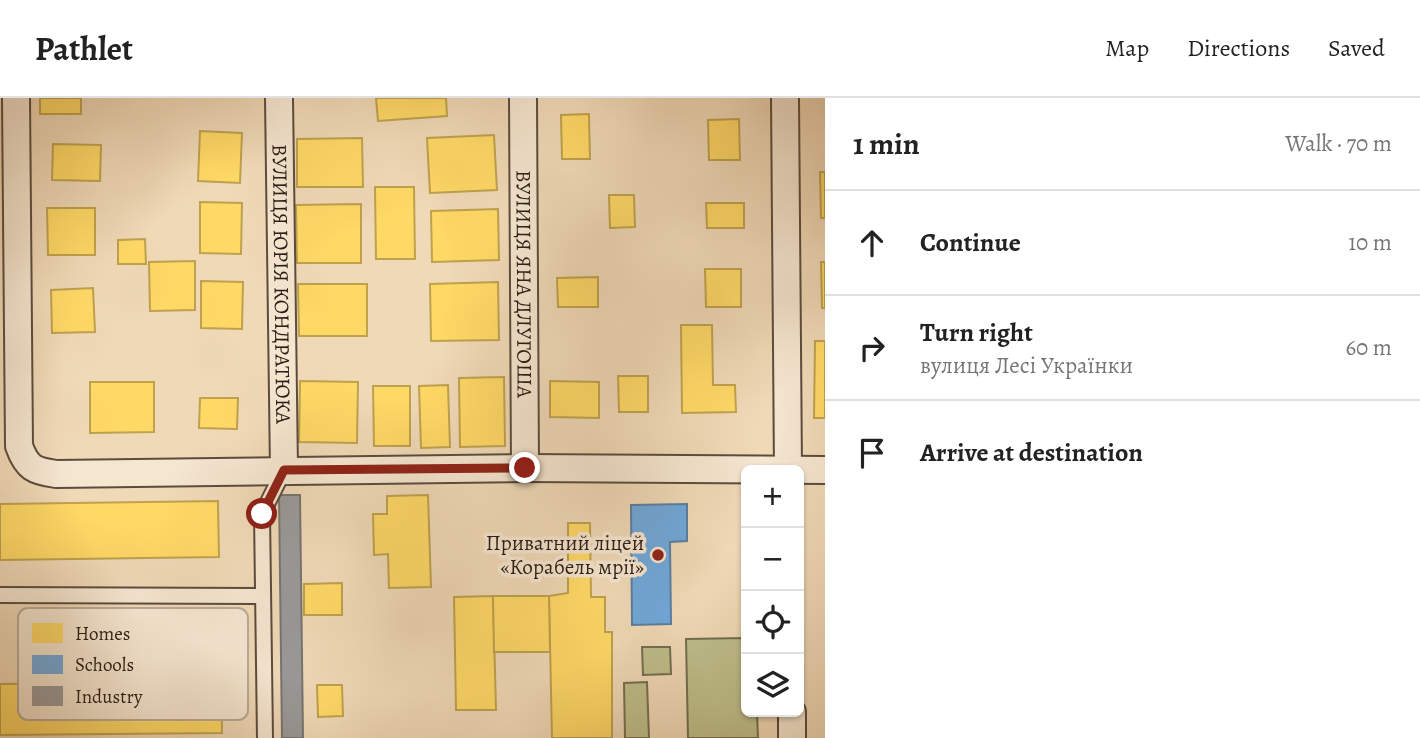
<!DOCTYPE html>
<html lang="en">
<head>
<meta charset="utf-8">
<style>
	body { margin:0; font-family:Alegreya,serif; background:#f6f6f6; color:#222 }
	.controls { position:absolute; right:21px; bottom:21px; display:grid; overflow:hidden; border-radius:10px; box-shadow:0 2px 5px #0004 }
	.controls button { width:63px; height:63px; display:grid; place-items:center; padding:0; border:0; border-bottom:2px solid #e0e0e0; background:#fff; color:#222; font:35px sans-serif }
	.stop { position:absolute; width:21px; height:21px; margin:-16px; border:5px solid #8f2418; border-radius:50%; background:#fff }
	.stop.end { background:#8f2418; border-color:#fff; box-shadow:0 2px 7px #0008 }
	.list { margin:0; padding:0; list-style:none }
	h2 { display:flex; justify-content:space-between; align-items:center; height:91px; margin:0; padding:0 28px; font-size:30px }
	h2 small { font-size:23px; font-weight:400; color:#767676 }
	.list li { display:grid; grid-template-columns:46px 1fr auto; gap:21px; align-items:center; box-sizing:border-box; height:105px; padding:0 28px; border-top:2px solid #e0e0e0 }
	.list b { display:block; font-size:26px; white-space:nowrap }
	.list p { margin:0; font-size:23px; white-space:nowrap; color:#767676 }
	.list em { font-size:23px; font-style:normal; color:#767676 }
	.icon { flex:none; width:38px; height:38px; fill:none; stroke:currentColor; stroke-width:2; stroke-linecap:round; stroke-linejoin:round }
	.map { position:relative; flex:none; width:825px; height:640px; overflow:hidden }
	header { display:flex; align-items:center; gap:42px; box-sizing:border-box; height:98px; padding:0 35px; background:#fff; border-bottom:2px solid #e0e0e0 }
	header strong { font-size:33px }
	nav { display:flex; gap:38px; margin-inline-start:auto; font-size:24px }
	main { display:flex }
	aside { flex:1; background:#fff }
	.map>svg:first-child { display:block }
</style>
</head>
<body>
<header>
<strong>Pathlet</strong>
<nav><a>Map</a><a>Directions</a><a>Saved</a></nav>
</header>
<main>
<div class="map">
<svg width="825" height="640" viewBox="0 0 825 640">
	<rect width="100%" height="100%" fill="#f0d9b7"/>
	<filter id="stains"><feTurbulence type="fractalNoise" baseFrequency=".00286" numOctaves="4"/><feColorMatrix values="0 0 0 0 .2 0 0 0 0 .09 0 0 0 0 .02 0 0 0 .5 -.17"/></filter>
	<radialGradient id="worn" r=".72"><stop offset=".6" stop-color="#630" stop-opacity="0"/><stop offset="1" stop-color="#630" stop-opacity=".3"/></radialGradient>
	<g fill="#bebe8b" stroke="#746e50" stroke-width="2">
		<polygon points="746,540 746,614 757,614 758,640 688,640 686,541"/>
		<polygon points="642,549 670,549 671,576 643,577"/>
		<polygon points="647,584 649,640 625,640 624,585"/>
	</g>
	<g fill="#ffd966" stroke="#bfa14e" stroke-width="2">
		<rect x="40" y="0" width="41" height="16"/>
		<polygon points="376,0 446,0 447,18 378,23"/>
		<polygon points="589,16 590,61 562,61 561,17"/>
		<polygon points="739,21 740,62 709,62 708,22"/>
		<polygon points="200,33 242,35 240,85 198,83"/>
		<polygon points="494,37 497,92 430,95 427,40"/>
		<polygon points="362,40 363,89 297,89 297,41"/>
		<polygon points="53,46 101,47 100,83 52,82"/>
		<polygon points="820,74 825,74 825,120 821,120"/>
		<polygon points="375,89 414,89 415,161 376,161"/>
		<polygon points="609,97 634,97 635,129 610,130"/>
		<polygon points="200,104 242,105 241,156 200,155"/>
		<polygon points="706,105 744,105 744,130 707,130"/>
		<polygon points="361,106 361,165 297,165 296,107"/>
		<polygon points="47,110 95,110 95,157 48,157"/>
		<polygon points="498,111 499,162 432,164 431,113"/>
		<polygon points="145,141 146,166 118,166 118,142"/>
		<polygon points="195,163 195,212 150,213 149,164"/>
		<polygon points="821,164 825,164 825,210 822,210"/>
		<polygon points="705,171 741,171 741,209 706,209"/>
		<polygon points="598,179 598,209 558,209 557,180"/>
		<polygon points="201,183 243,184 242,231 201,230"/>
		<polygon points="498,184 499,242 431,243 430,186"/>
		<polygon points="298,186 367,186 367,238 299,238"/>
		<polygon points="93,190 95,234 52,235 51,192"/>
		<polygon points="681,227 712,227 713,287 735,287 736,314 682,315"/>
		<polygon points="815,243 825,243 825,320 814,320"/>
		<polygon points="618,278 648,278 648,314 619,314"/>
		<polygon points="504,279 505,348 460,349 459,280"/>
		<polygon points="300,283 358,284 357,345 299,344"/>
		<polygon points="550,283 599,284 599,320 550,319"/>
		<polygon points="90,284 154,284 154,334 90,335"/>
		<polygon points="448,287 450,349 421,350 419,288"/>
		<polygon points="373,288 410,288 410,348 374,348"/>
		<polygon points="200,300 238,300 237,331 199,330"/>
		<polygon points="428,397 431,489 389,490 388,456 374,457 373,416 387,416 387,398"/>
		<polygon points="218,403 219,459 0,462 0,406"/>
		<polygon points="568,425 590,425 591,499 605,499 605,534 612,534 612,640 552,640 549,498 568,495"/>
		<polygon points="342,485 342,517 304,517 304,486"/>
		<polygon points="493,498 496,612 456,612 454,499"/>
		<polygon points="493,498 549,498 550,554 494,554"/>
		<polygon points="221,584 222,635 0,637 0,586"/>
		<polygon points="317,587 342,587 343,618 318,619"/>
	</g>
	<polygon fill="#6fa8dc" stroke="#5a7ea1" stroke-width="2" points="687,406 687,443 670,444 671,526 632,527 631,407"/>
	<polygon fill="#999" stroke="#777472" stroke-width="2" points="279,397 300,397 303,640 282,640"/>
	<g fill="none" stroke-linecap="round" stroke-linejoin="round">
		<defs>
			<g id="lane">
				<polyline points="0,497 263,498"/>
				<polyline points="265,640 262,416 284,372"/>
			</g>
			<g id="street">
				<path d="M 16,0 L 19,348 C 27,370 34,373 56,376 L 525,370 L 825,372"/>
				<path id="s1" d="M 279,0 L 284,372"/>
				<path id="s2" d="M 523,0 L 525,370"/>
				<polyline points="785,0 788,372"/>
				<polyline points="792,614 792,640"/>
			</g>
		</defs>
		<use href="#lane" stroke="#5b4c3e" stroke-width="18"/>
		<use href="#street" stroke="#5b4c3e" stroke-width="30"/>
		<use href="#lane" stroke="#f5e6d0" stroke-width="14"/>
		<use href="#street" stroke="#f5e6d0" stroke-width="26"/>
	</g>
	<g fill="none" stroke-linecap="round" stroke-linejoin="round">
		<polyline stroke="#8f2418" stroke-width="9" points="262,416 284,372 525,370"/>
	</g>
	<circle fill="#8f2418" stroke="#f5e6d0" stroke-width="2.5" cx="658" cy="457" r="7"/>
	<g text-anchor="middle" stroke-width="7" stroke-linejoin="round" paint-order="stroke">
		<g font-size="21" fill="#291d16" stroke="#f5e6d0">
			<text dy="7" stroke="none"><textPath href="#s2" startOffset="186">ВУЛИЦЯ ЯНА ДЛУГОША</textPath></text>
			<text dy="7" stroke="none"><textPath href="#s1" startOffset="186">ВУЛИЦЯ ЮРІЯ КОНДРАТЮКА</textPath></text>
		</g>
		<g font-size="21" fill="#291d16" stroke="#f5e6d0" text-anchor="end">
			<text x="644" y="452">Приватний ліцей<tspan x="644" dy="24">«Корабель мрії»</tspan></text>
		</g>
	</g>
	<rect x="18" y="510" width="230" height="112" rx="10" fill="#f5e6d0" stroke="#b8aa98" stroke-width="2"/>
	<rect x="32" y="525" width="31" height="20" fill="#ffd966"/>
	<rect x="32" y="557" width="31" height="19" fill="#6fa8dc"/>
	<rect x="32" y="588" width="31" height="20" fill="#999"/>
	<g font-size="19" fill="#291d16">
		<text x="75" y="542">Homes</text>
		<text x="75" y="573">Schools</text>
		<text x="75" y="605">Industry</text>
	</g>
	<rect width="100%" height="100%" filter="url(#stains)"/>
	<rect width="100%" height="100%" fill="url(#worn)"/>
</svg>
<div class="controls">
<button>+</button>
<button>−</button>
<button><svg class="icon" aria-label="locate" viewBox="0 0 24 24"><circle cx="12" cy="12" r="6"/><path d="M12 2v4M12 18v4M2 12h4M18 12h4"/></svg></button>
<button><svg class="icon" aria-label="layers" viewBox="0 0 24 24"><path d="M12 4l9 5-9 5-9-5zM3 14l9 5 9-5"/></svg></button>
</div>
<div class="stop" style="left:262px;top:416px"></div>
<div class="stop end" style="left:525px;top:370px"></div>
</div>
<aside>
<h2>1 min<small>Walk · 70 m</small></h2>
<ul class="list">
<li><svg class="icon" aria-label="ahead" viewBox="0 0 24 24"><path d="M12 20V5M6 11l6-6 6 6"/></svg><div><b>Continue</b></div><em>10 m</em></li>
<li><svg class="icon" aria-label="right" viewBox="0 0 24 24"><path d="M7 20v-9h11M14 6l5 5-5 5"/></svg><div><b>Turn right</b><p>вулиця Лесі Українки</p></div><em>60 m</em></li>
<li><svg class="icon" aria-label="arrive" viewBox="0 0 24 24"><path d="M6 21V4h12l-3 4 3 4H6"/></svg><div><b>Arrive at destination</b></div></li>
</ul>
</aside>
</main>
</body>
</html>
